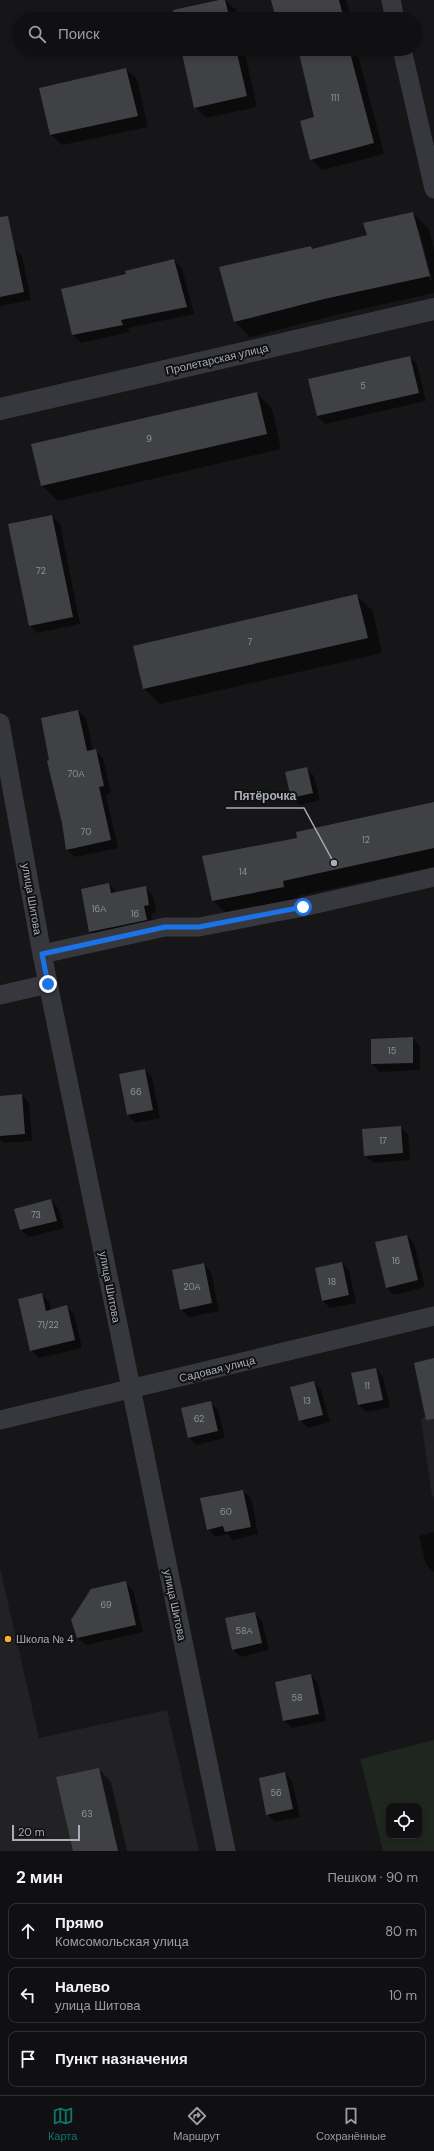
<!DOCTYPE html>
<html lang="ru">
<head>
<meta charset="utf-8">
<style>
	body { margin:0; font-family:"DM Sans",sans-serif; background:#19191b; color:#f1f3f6 }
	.controls { position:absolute; right:12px; bottom:12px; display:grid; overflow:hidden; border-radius:8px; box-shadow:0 2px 6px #0003 }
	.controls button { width:36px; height:36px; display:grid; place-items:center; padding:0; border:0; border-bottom:1px solid #303032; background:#101012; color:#f1f3f6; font:20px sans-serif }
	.scale { position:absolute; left:12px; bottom:10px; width:68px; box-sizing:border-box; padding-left:4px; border:2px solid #a8adb8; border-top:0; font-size:11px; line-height:14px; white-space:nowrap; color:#a8adb8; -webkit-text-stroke:3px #111113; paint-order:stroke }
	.stop { position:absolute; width:12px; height:12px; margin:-9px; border:3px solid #1a73e8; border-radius:50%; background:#fff }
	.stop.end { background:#1a73e8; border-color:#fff; box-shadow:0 1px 4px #0008 }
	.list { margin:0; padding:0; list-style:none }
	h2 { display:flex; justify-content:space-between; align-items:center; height:52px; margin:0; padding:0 16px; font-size:17px }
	h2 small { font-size:13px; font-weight:400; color:#9c9d9f }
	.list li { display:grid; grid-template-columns:26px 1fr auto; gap:12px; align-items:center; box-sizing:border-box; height:56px; margin:0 8px 8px; padding:0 8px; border:1px solid #303032; border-radius:8px }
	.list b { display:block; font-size:15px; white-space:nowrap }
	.list p { margin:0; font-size:13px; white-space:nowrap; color:#9c9d9f }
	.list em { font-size:13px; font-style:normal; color:#9c9d9f }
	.icon { flex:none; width:22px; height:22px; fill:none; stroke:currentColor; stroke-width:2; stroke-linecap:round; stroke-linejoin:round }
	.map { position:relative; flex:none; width:434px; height:1851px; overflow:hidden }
	.search { position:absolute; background:#101012; box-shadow:0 2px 6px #0003; left:12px; right:12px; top:12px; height:44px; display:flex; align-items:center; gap:10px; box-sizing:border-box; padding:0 14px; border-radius:22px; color:#9c9d9f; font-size:15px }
	.sheet { height:244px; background:#101012 }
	nav { display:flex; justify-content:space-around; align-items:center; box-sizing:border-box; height:56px; border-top:1px solid #303032; background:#101012; font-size:11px; color:#9c9d9f }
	nav a { display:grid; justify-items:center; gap:2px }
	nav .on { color:#0f766e }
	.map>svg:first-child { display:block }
</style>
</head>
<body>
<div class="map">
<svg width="434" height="1851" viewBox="0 0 434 1851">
	<rect width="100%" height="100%" fill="#161618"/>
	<g fill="#222225">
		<polygon points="434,1414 434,1496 432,1497 421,1418"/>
		<polygon points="0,1568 39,1738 167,1710 199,1851 0,1851"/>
	</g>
	<path fill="#1e261f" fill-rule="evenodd" d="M 434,1740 L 434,1851 L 383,1851 L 360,1759 ZM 389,1806 L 419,1806 L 419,1836 L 389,1836 Z"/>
	<g fill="#0007" fill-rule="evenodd">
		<polygon points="225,0 236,10 237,19 176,19"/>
		<polygon points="272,0 346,0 351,19 277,19"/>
		<polygon points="182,49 244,49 257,107 206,118 195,107"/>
		<polygon points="300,49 359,49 361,54 358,55 384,154 322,170 311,159 315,118"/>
		<polygon points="126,69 137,79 148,127 62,145 51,135 41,89"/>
		<path d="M 413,213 L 429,229 L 434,250 L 434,293 L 340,314 L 250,337 L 235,322 L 311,247 L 313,250 L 368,236 ZM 417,230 L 419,230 L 432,280 L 430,281 Z"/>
		<polygon points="14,248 22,256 31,300 0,306 0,251"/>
		<polygon points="174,260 182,268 194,314 128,328 130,332 81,343 73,335 62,290 127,275"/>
		<polygon points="410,357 417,364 426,401 325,424 317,416 309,380"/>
		<polygon points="257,393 272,409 281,449 58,501 42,486 33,445"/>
		<polygon points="52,516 60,524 80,624 37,633 30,625"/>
		<polygon points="357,596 373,611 382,653 160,704 144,689 135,647"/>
		<polygon points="78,711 86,718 93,751 95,750 103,758 111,793 106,795 118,848 75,857 67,850"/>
		<polygon points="306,769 314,776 320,800 300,805 292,798"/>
		<polygon points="434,803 434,867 298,896 299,902 228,916 213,900 298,839"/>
		<polygon points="109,884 117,893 145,888 153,895 156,912 151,914 154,927 98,940 90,932 82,890"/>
		<polygon points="412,1038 420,1046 420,1070 380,1072 372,1064 372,1040"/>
		<polygon points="145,1070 152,1077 160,1118 135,1123 128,1115 120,1074"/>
		<polygon points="22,1095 29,1103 32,1141 4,1143 0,1139 0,1097"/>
		<polygon points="400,1127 408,1134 410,1160 373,1163 365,1155"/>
		<polygon points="51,1200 58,1208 64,1228 29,1237 21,1230 16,1209"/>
		<polygon points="407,1236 414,1243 425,1287 394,1295 386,1287"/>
		<polygon points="342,1263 349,1271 356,1303 330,1308 323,1301"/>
		<polygon points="204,1264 211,1272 219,1311 189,1317 181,1309"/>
		<polygon points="41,1294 49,1302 51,1310 67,1307 74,1314 82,1348 39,1358 31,1350"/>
		<polygon points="376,1369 383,1377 390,1407 366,1412 359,1405"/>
		<polygon points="314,1382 321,1390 330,1422 308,1428 300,1420"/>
		<polygon points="210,1403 218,1410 225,1438 196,1445 189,1437"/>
		<polygon points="243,1491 251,1498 258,1534 233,1540 228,1534 215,1537 208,1529"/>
		<polygon points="434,1532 434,1572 426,1565 419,1536"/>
		<polygon points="125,1582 133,1590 143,1632 86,1645 78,1638 73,1620"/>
		<polygon points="255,1613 262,1621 269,1650 241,1657 233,1649"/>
		<polygon points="311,1675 318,1683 326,1721 292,1728 284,1721 276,1682"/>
		<polygon points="99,1769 111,1782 127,1851 74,1851"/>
		<polygon points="285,1773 292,1781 300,1817 275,1822 267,1814"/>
	</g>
	<g fill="#404145">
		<polygon points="219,0 225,0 230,19 175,19 173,10"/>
		<polygon points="271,0 339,0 344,19 276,19"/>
		<polygon points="181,49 236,49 247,96 194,108"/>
		<polygon points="298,49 349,49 374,143 310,160 300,121 314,117"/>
		<polygon points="126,68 138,116 50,135 39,88"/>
		<polygon points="413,212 430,276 324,299 234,322 219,267 311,246 312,249 367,235 363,223"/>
		<polygon points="8,216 24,292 0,297 0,217"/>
		<polygon points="174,259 187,307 121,320 123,325 72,335 61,289 126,274 125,271"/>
		<polygon points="410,356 419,393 317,416 308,379"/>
		<polygon points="257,392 267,434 41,486 31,444"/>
		<polygon points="52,515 73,617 29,626 8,524"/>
		<polygon points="357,594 368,638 143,689 133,646"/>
		<polygon points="78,710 87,751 96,749 104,786 99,787 111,840 66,850 62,823 47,761 49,760 41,718"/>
		<polygon points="307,767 313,793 291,798 285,772"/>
		<polygon points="434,802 434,848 283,881 284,887 212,901 202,856 297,838 296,832"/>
		<polygon points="109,883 111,893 146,886 149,905 144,906 147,920 89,932 81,889"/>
		<polygon points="413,1037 413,1063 371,1064 371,1039"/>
		<polygon points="145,1069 153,1110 127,1115 119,1074"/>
		<polygon points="22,1094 25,1134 0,1136 0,1096"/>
		<polygon points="401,1126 403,1153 364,1156 362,1129"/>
		<polygon points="51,1199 57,1221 20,1230 14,1209"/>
		<polygon points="407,1235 418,1280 386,1288 375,1242"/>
		<polygon points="342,1262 349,1295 322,1301 315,1268"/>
		<polygon points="204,1263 212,1303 180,1310 172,1270"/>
		<polygon points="42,1293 46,1311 67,1305 75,1340 30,1351 18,1299"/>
		<polygon points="434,1358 434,1419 426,1420 414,1363"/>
		<polygon points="376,1368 383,1400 358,1405 351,1373"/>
		<polygon points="314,1381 323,1415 299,1421 290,1387"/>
		<polygon points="211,1401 218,1431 188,1438 181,1408"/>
		<polygon points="243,1490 251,1527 225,1532 223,1526 207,1530 200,1498"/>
		<polygon points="126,1581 136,1625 77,1638 71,1620 91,1589"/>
		<polygon points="255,1612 262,1643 232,1650 225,1618"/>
		<polygon points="311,1674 319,1714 283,1721 275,1682"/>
		<polygon points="99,1768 118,1851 73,1851 56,1777"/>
		<polygon points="285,1772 293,1809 266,1815 259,1778"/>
	</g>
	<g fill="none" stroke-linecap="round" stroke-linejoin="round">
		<g stroke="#37383d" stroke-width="19">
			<polyline points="391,0 395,19"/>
			<polyline points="402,49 434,189"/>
			<polyline points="0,723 42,954 226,1851"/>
			<polyline points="42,954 165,927 199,927 303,907 434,877"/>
			<polyline points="0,995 48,984"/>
			<polyline points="0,1420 434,1316"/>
		</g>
		<polyline stroke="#37383d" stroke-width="22" points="0,409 434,309"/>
	</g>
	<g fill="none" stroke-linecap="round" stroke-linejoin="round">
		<polyline stroke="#1a73e8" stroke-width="5" points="48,984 42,954 165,927 199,927 303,907"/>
	</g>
	<circle fill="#f2b134" stroke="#111113" stroke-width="1.5" cx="8" cy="1639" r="4"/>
	<g text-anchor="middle" stroke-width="4" stroke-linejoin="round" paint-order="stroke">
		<g font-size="9" fill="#8e929b">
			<text x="335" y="101">111</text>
			<text x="363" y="389">5</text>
			<text x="149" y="442">9</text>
			<text x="41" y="574">72</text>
			<text x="250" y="645">7</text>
			<text x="76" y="777">70А</text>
			<text x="86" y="835">70</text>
			<text x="366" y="843">12</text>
			<text x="243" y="875">14</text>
			<text x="99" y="912">16А</text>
			<text x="135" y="917">16</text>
			<text x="392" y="1054">15</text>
			<text x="136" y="1095">66</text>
			<text x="383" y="1144">17</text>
			<text x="36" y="1218">73</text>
			<text x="396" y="1264">16</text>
			<text x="332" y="1285">18</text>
			<text x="192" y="1290">20А</text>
			<text x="48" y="1328">71/22</text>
			<text x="367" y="1389">11</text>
			<text x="307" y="1404">13</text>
			<text x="199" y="1422">62</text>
			<text x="226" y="1515">60</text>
			<text x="106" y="1608">69</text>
			<text x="244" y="1634">58А</text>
			<text x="297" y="1701">58</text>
			<text x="276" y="1796">56</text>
			<text x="87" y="1817">63</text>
		</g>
		<g font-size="11" fill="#a8adb8" stroke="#111113">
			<text transform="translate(217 359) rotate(-13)" y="4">Пролетарская улица</text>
			<text transform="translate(32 899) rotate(80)" y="4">улица Шитова</text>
			<text transform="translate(110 1287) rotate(79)" y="4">улица Шитова</text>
			<text transform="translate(217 1369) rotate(-14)" y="4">Садовая улица</text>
			<text transform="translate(175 1605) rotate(78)" y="4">улица Шитова</text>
		</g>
		<g font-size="11" fill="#a8adb8" stroke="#111113" text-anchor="start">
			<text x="16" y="1643">Школа № 4</text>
		</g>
	</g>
	<path fill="none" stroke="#a8adb8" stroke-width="1.5" d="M334 863L304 808H226"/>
	<circle fill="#a8adb8" stroke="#111113" stroke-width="1.5" cx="334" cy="863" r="4"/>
	<g font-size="12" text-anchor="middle" font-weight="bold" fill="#a8adb8" stroke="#111113" stroke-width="4" stroke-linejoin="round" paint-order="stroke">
		<text x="265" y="800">Пятёрочка</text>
	</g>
</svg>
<div class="controls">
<button><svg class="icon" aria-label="locate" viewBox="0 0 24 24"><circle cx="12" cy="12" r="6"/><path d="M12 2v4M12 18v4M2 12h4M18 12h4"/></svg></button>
</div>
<div class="scale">20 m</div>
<div class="stop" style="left:303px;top:907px"></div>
<div class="stop end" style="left:48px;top:984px"></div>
<div class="search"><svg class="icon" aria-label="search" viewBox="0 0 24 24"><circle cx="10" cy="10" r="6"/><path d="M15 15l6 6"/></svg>Поиск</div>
</div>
<section class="sheet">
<h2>2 мин<small>Пешком · 90 m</small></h2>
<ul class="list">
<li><svg class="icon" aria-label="ahead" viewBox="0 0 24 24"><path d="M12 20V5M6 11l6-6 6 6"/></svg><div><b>Прямо</b><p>Комсомольская улица</p></div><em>80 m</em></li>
<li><svg class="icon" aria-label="left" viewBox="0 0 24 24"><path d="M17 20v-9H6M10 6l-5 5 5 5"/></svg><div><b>Налево</b><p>улица Шитова</p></div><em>10 m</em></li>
<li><svg class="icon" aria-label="arrive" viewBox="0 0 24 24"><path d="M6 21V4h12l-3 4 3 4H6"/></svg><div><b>Пункт назначения</b></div></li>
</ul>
</section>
<nav>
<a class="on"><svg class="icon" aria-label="map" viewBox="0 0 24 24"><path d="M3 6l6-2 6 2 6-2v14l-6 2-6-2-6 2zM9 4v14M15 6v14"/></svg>Карта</a>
<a><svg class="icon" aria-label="directions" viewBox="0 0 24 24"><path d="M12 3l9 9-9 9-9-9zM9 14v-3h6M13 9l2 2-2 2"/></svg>Маршрут</a>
<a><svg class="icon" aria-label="saved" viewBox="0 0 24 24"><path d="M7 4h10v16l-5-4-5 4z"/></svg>Сохранённые</a>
</nav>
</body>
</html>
